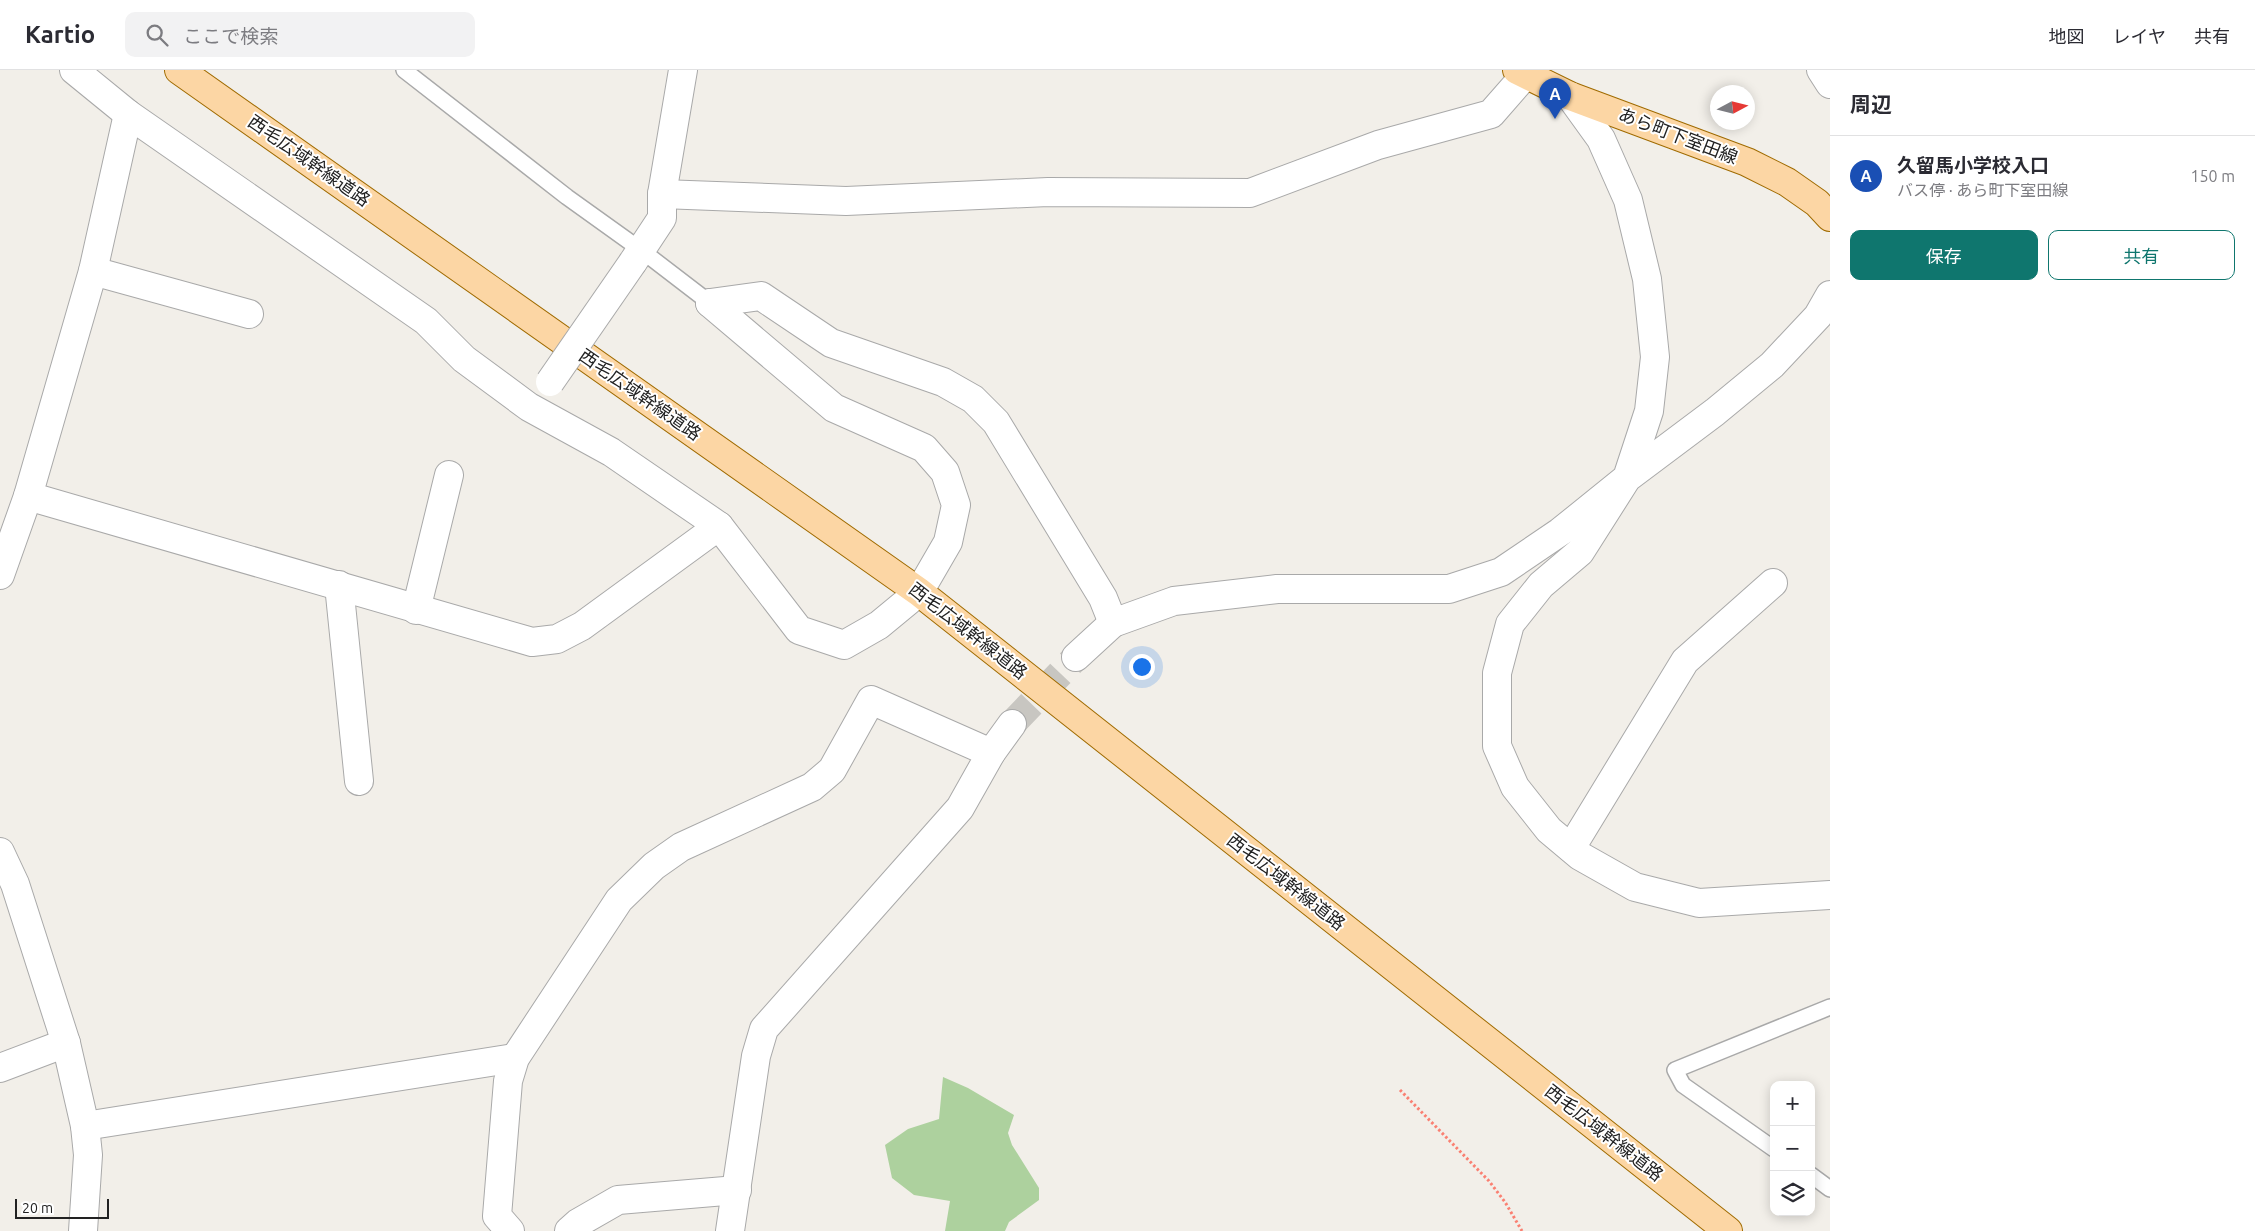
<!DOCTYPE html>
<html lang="ja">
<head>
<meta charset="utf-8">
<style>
	body { margin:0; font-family:Ubuntu,"Noto Sans JP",sans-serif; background:#f2f2f3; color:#2b2b33 }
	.controls { position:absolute; right:15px; bottom:15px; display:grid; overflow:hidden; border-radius:10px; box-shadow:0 2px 12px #0003 }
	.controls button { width:45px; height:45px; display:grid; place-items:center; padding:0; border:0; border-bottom:1px solid #e1e1e2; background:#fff; color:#2b2b33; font:25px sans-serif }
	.compass { position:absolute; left:1710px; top:15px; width:45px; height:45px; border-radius:50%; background:#fff; box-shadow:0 2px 12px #0003; rotate:83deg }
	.scale { position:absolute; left:15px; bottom:12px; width:94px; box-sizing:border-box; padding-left:5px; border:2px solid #222; border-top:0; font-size:14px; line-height:18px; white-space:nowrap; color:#222; -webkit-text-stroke:4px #fff; paint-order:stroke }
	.you { position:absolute; left:1141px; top:596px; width:18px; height:18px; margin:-12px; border:4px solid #fff; border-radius:50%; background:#1a73e8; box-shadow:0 0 0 8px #1a73e833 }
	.badge { display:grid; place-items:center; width:32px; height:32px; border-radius:50%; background:#0f766e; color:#fff; font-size:16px; font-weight:700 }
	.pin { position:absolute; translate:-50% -41px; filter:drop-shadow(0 1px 2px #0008) }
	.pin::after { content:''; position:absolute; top:26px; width:18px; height:15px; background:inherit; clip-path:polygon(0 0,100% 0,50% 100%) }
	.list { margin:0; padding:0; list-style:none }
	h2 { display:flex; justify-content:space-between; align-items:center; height:65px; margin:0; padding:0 20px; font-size:21px }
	h2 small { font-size:16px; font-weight:400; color:#7c7c81 }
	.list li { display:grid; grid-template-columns:32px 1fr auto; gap:15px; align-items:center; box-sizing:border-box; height:80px; padding:0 20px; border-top:1px solid #e1e1e2 }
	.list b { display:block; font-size:19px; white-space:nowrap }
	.list p { margin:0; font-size:16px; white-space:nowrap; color:#7c7c81 }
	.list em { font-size:16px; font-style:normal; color:#7c7c81 }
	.actions { display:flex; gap:10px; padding:15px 20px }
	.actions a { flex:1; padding:11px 0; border:1px solid #0f766e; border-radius:10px; text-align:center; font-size:18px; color:#0f766e }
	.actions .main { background:#0f766e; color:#fff }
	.icon { flex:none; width:28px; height:28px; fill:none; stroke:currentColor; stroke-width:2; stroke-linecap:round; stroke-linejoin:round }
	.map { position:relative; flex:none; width:1830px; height:1161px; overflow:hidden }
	header { display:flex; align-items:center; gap:30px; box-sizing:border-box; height:70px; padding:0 25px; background:#fff; border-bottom:1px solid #e1e1e2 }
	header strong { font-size:24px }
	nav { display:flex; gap:28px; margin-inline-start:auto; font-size:18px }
	.search { width:350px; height:45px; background:#f2f2f3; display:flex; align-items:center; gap:12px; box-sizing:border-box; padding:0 18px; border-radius:10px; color:#7c7c81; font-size:19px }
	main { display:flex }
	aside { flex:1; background:#fff }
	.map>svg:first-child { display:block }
</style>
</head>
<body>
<header>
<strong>Kartio</strong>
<div class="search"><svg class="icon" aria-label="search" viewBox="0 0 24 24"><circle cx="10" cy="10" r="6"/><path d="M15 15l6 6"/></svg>ここで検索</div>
<nav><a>地図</a><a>レイヤ</a><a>共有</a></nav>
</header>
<main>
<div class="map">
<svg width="1830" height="1161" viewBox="0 0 1830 1161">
	<rect width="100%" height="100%" fill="#f2efe9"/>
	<polygon fill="#add19e" points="943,1007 968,1018 1014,1045 1008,1063 1012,1075 1039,1118 1039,1130 1009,1152 1005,1161 945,1161 950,1131 914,1125 892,1108 885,1075 908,1059 939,1049"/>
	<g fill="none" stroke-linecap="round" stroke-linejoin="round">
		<polyline stroke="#c8c6c1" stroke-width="28" stroke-dasharray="28 14" stroke-linecap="butt" points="1012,654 1076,587"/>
		<defs>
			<g id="lane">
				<polyline points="404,0 567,127 641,180 710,233"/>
				<polyline points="1774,1079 1683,1015 1675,1000 1830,937"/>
				<polyline points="1811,1105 1830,1119"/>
			</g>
			<g id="street">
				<polyline points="74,0 128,44"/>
				<polyline points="1821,0 1830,14"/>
				<polyline points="662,124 846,131 1048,122 1250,123 1378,75 1491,44 1526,4"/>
				<polyline points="633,192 662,148 662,124 683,0"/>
				<polyline points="93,201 249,244"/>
				<polyline points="1830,225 1818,246 1772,295 1715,342 1627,408 1580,482 1541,515 1510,554 1497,603 1497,676 1515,717 1549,760 1580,786 1635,817 1699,833 1830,825"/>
				<polyline points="710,233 761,226 831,273 943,312 973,329 996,352 1103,528 1113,553"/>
				<polyline points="28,426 532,572 557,569 582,556 719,456"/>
				<polyline points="0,505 28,426 93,201 128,44 426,251 464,289 529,337 611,382 719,456 799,560 844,575 879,555 919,522 948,472 956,435 945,402 924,378 834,338 710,233"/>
				<polyline points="339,515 359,711"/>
				<polyline points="416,540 449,405"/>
				<polyline points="1076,587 1113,553 1174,531 1277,519 1449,519 1501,502 1560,462 1627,408 1649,341 1655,287 1647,209 1628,130 1601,69 1570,26"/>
				<polyline points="1571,778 1685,591 1773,513"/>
				<polyline points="0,782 15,814 66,973 85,1056 88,1085 83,1161"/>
				<polyline points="0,998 66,973"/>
				<polyline points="85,1056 515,988"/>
				<polyline points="510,1161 497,1146 508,1011 515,988 619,830 654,796 681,777 812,717 832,700 871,630 991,683"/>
				<polyline points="569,1161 578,1153 618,1130 737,1120"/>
				<polyline points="730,1161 756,986 764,959 960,738 991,683 1012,654"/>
			</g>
			<g id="primary">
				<polyline points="179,0 919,522 1728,1161"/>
				<polyline points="1517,0 1570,26 1747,92 1787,112 1817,133 1830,147"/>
			</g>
		</defs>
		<use href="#lane" stroke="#a9a9a9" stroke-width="18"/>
		<use href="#street" stroke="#a9a9a9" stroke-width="30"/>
		<use href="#primary" stroke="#a06b00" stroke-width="30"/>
		<polyline stroke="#fa8072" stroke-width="3" stroke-dasharray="2.5 2.5" stroke-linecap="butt" points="1400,1020 1489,1111 1505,1132 1522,1161"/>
		<use href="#lane" stroke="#fff" stroke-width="15"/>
		<use href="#street" stroke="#fff" stroke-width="28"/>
		<use href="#primary" stroke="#fcd6a4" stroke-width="28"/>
		<defs>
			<polyline id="street-bridge" points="550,312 633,192"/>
		</defs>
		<use href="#street-bridge" stroke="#a9a9a9" stroke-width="30" stroke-linecap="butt"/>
		<use href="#street-bridge" stroke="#fff" stroke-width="28"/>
	</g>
	<g text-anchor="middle" stroke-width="4" stroke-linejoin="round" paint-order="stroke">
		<g font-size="18" fill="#222" stroke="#fff">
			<text transform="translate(1678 66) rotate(21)" y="6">あら町下室田線</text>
			<text transform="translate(309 91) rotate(35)" y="6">西毛広域幹線道路</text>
			<text transform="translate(640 325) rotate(35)" y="6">西毛広域幹線道路</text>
			<text transform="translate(968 561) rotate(38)" y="6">西毛広域幹線道路</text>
			<text transform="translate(1286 812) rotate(38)" y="6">西毛広域幹線道路</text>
			<text transform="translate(1604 1063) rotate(38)" y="6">西毛広域幹線道路</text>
		</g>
	</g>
</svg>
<div class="controls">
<button>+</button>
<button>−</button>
<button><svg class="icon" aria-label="layers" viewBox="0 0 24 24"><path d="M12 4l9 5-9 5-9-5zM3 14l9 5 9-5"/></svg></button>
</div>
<svg class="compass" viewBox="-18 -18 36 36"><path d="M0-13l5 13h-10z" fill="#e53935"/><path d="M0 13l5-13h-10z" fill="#7c7c81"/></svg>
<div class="scale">20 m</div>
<div class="you"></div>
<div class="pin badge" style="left:1555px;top:49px;background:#1a4fb4">A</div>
</div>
<aside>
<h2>周辺<small></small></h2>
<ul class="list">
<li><span class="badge" style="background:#1a4fb4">A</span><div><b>久留馬小学校入口</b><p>バス停 · あら町下室田線</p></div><em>150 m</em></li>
</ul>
<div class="actions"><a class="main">保存</a><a>共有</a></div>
</aside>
</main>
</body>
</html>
